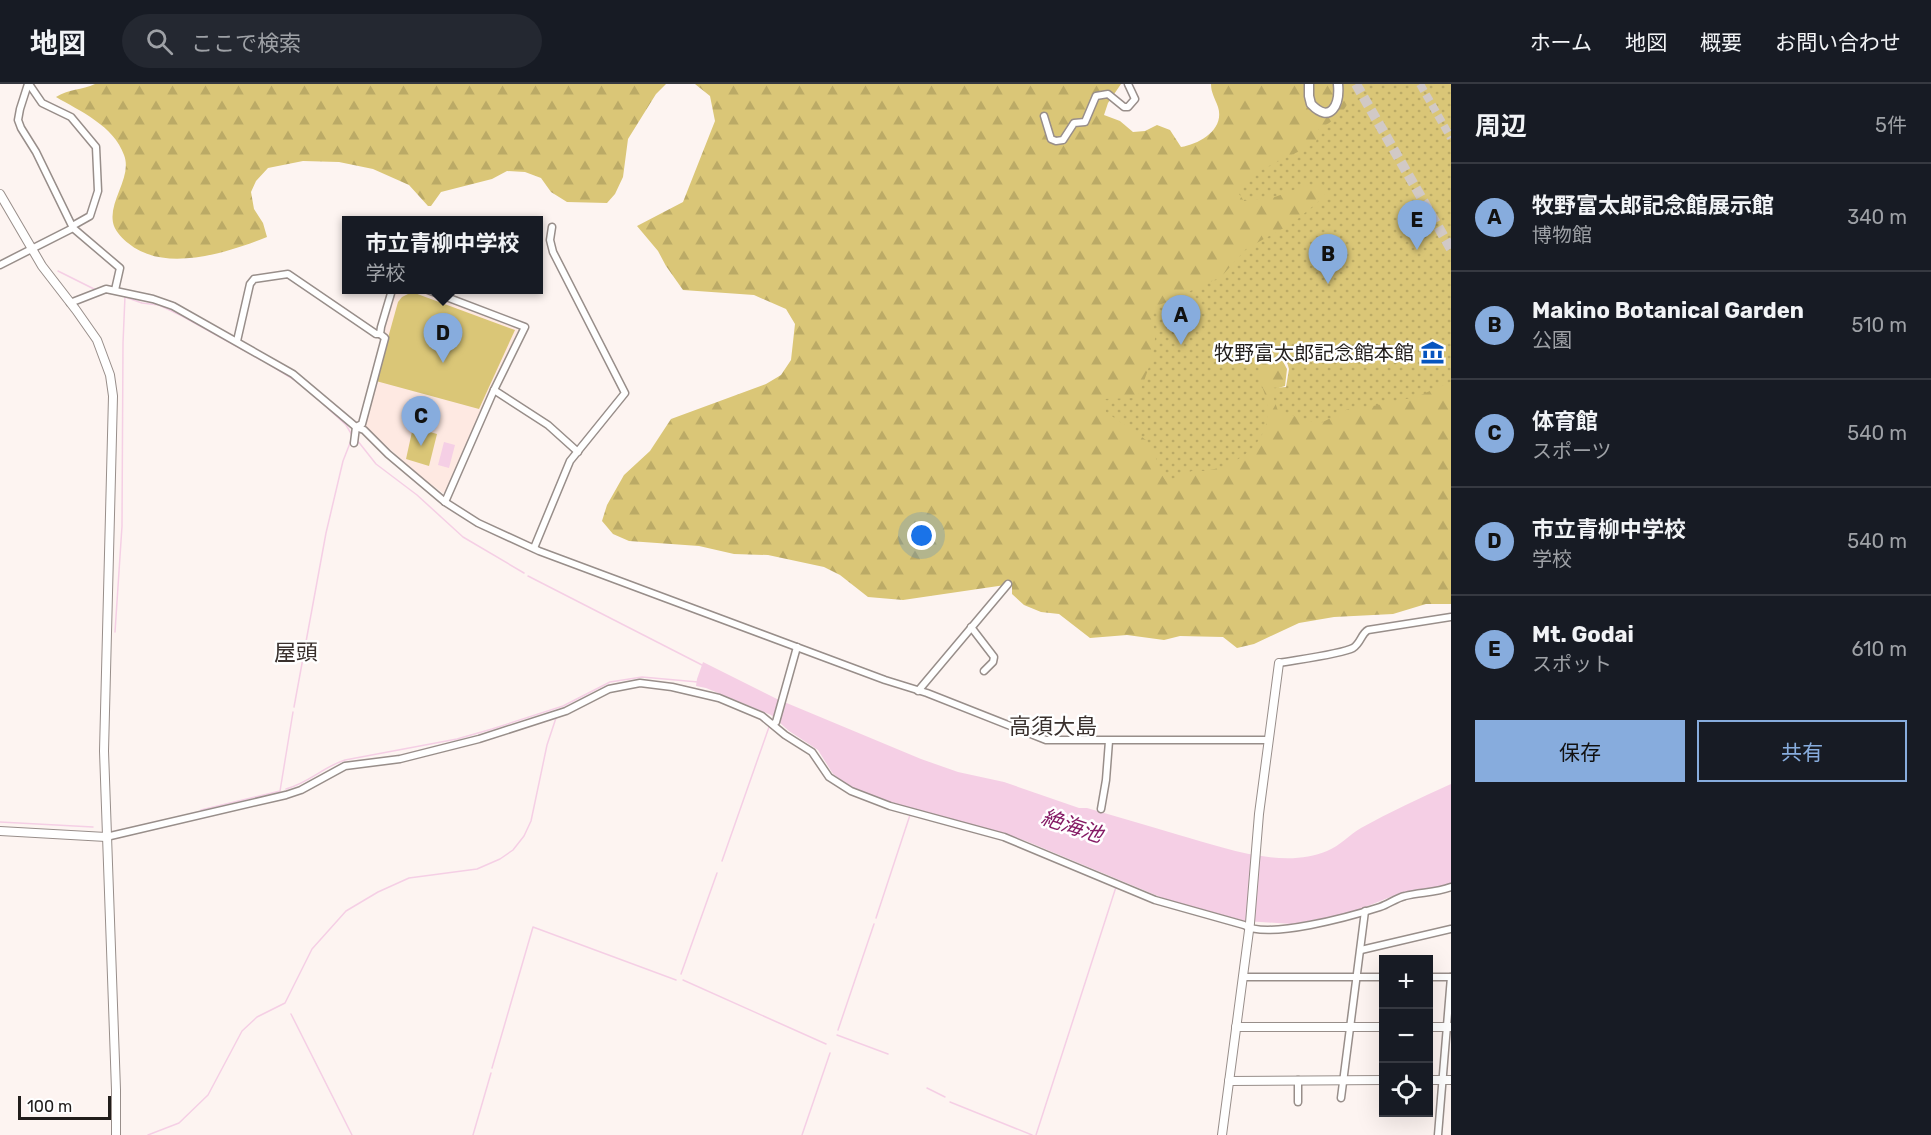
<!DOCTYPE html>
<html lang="ja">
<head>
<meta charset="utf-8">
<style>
	body { margin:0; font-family:Rubik,"Noto Sans JP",sans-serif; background:#242831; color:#f1f3f6 }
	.controls { position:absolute; right:18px; bottom:18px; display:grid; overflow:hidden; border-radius:0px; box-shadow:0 6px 24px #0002 }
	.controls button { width:54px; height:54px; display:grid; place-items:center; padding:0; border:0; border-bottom:2px solid #363941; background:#171b24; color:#f1f3f6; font:30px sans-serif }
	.scale { position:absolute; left:18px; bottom:15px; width:93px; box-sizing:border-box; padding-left:6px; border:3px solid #211d1b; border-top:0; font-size:16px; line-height:21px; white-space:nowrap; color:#211d1b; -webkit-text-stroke:4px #fff; paint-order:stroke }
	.you { position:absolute; left:922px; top:452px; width:21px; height:21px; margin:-15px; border:4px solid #fff; border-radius:50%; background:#1a73e8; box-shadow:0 0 0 9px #1a73e833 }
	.badge { display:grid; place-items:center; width:39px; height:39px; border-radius:50%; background:#87acdd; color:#111; font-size:20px; font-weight:700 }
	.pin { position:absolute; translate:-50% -50px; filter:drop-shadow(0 2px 3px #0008) }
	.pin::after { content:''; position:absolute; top:32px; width:21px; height:18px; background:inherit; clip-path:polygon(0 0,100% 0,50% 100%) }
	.popup { position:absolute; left:342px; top:132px; width:201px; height:78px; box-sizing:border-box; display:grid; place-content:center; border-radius:0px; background:#171b24; filter:drop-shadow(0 2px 4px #0005); font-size:20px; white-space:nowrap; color:#9ea1a6 }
	.popup b { font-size:22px; color:#f1f3f6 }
	.popup::after { content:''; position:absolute; left:50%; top:100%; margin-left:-12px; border:12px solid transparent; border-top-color:#171b24 }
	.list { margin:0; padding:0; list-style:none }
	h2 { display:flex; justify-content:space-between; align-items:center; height:78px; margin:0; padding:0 24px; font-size:26px }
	h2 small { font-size:20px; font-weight:400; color:#9ea1a6 }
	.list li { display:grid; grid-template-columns:39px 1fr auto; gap:18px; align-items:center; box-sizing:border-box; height:108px; padding:0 24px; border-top:2px solid #363941 }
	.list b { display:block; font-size:22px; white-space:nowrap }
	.list p { margin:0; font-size:20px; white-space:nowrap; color:#9ea1a6 }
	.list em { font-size:20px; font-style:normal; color:#9ea1a6 }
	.actions { display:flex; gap:12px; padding:18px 24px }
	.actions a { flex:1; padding:14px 0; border:2px solid #87acdd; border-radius:0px; text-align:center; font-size:21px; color:#87acdd }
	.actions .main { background:#87acdd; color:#111 }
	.icon { flex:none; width:33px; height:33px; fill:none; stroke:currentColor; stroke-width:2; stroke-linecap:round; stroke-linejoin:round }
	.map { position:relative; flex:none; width:1451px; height:1051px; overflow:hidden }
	header { display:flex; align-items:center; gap:36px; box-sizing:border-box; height:84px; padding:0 30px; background:#171b24; border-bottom:2px solid #363941 }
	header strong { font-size:28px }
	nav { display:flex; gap:33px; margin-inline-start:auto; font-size:21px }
	.search { width:420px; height:54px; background:#242831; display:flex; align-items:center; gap:15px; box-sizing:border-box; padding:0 21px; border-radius:33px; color:#9ea1a6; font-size:22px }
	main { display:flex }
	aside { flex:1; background:#171b24 }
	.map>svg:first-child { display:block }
</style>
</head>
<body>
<header>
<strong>地図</strong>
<div class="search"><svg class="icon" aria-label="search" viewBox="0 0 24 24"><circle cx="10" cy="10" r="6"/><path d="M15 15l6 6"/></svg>ここで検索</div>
<nav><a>ホーム</a><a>地図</a><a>概要</a><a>お問い合わせ</a></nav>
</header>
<main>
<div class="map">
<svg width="1451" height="1051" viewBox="0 0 1451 1051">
	<defs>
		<pattern id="forest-firs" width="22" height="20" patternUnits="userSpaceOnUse" patternTransform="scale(1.5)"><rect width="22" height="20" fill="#dac677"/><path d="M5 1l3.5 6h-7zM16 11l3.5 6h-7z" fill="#ba6"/></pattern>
		<pattern id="park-dots" width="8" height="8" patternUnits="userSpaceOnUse" patternTransform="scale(1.5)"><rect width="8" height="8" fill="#dac677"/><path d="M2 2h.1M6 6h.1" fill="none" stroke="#ba6" stroke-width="1.8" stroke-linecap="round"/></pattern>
	</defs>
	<rect width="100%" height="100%" fill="#fdf4f1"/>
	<polygon fill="#fee9e2" points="394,206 421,206 519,243 521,245 446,408 443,409 417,390 364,341 387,253 383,244"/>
	<g fill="url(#forest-firs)">
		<path d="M 95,0 L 666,0 L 656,10 L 628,55 L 623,93 L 615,110 L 607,119 L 567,118 L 551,108 L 541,94 L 525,88 L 507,87 L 492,95 L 441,108 L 431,122 L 428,122 L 409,101 L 373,85 L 339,78 L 303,77 L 268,84 L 256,97 L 251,108 L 254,125 L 263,139 L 267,153 C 228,168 165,190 128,159 C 124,156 116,148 114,142 C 106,119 133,94 124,71 C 114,42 80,27 56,13 C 68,5 82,6 95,0 Z"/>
		<path d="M 695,0 L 1121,0 L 1108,19 L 1104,31 L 1120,37 L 1133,48 L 1145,47 L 1157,41 L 1170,46 L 1181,63 C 1200,60 1225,45 1218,23 C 1215,14 1211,9 1211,0 L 1444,0 L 1280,272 L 1287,285 L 1285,302 L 1272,306 L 1328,326 L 1451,291 L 1451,520 L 1426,520 L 1393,530 L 1334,533 L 1299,539 L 1254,560 L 1237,564 L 1223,553 L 1180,552 L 1164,556 L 1127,551 L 1090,554 L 1059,530 L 1041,528 L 1024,521 L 1012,510 L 1012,500 L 903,516 L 868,513 L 840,491 L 824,483 L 768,471 L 734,470 L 699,462 L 629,457 L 613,450 L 602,437 L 607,421 L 624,391 L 650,367 L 671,335 L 766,300 L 781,291 L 791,276 L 795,240 L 786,225 L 754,211 L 683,206 L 666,182 L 658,167 L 637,142 L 683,118 L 715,37 L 710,12 Z"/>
	</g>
	<path fill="url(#park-dots)" d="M 1350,0 L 1451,0 L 1451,298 L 1416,313 L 1373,322 L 1348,325 L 1319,340 L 1278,327 L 1270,304 L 1286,303 L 1289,285 L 1286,275 L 1265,276 C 1253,295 1264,300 1267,319 C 1273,354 1242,380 1210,386 C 1204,388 1198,386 1192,387 C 1183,389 1175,395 1166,397 L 1158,385 L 1155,369 L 1146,356 L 1106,328 L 1103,315 L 1137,314 C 1144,299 1155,269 1155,253 C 1155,241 1150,239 1153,224 L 1221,193 L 1246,165 L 1293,139 L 1325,112 L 1324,100 L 1301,103 L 1275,113 L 1244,117 L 1239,110 L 1242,100 L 1261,86 L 1316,59 L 1318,46 C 1335,36 1355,22 1350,0 Z"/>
	<g fill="#dac677">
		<polygon points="412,208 515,246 479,325 376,297 398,218 402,213"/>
		<polygon points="413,343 437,350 429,382 406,375"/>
	</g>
	<g fill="#f5cfe5">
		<polygon points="444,358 455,361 449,384 438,381"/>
		<path d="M 703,578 L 777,615 L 921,675 L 958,688 L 1004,698 L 1079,724 L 1087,724 C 1118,733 1149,742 1179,751 C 1222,763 1283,786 1327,767 C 1340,762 1349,751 1361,744 C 1390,728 1420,714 1451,700 L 1451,800 L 1432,805 L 1403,808 L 1350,829 L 1292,840 L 1245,837 L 1165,815 L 1026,757 L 977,742 L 909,725 L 850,703 L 833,690 L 818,666 L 789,647 L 771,631 L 706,604 L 696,602 L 697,595 Z"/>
	</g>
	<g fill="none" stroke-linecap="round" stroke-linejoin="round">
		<g stroke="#f5cfe5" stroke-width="1.5">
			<polyline points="58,187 96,206"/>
			<polyline points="125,213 142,219 159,221 182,232 261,276"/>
			<polyline points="267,279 301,300"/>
			<polyline points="309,307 346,341 352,351"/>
			<polyline points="357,356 376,380 417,411 463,453 524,489"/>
			<polyline points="528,492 702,581"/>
			<polyline points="115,548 122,442 123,259 125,212"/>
			<polyline points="294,623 326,449 343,377 352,354"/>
			<path d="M 286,705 C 310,698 323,683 345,676 L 457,655 L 492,645 L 563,622 L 610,598 L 642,593 L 698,598"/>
			<polyline points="201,726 280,707 293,628"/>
			<polyline points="0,738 93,743"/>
			<polyline points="722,777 769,643"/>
			<polyline points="876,834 910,731"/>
			<polyline points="681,890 717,789"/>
			<polyline points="683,896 826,960"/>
			<polyline points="291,930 352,1051"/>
			<polyline points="838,946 874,840"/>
			<polyline points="837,951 888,970"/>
			<polyline points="492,984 533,843 676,896"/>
			<polyline points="927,1004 945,1013"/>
			<polyline points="950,1018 1032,1051"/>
			<polyline points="148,1051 179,1039 208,1011 242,947 257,933 285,919 312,865 346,827 378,808 409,794 477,785 500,775 513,766 524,752 531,737 547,661 556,634"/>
			<polyline points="473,1051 491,989"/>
			<polyline points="802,1051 830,969"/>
			<polyline points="1036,1051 1116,803"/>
		</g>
		<polyline stroke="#d1c9c6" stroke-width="8" stroke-dasharray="8 4" stroke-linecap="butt" points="1420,0 1451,54"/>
		<polyline stroke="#d1c9c6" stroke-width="10" stroke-dasharray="10 5" stroke-linecap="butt" points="1356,0 1451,165"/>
		<defs>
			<g id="minor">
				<polyline points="28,0 20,25 18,36 21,44 36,68 73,144 120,184 115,206"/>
				<polyline points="1044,32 1051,55 1056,57 1063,56 1074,39 1085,38 1096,12 1108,10 1124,23 1128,23 1135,15 1128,0"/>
				<polyline points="0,181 71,145 74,141 90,132 98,107 96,63 71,33 42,19 29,0"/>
				<polyline points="428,206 525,243 494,306 445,418"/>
				<polyline points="70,219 106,205 153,215 173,222 293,290 356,343 364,346 388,370 445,418 478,439 539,467 885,596 927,609 1046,656 1268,656"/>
				<polyline points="237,257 250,200 254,195 288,190 376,250 380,250"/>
				<polyline points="494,306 548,341 578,368"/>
				<polyline points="354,359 356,343 362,340 385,254 380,250 381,243 392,206"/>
				<polyline points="534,464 570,377 625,309 553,168 550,156 552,143"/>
				<polyline points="971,543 994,573 993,578 984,587"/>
				<path d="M 1279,579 C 1295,576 1342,570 1353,564 C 1361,559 1361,550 1368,546 L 1451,533"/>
				<polyline points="918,607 1008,500"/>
				<polyline points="773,640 776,638 797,563"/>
				<polyline points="1101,725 1106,696 1109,657"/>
				<path d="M 106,753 L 286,711 L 301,706 L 345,682 L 400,675 L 479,655 L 566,627 L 609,605 L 640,599 L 672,603 L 719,614 L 762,632 L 785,651 L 812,668 L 829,693 L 851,707 L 890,722 L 1004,753 L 1155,816 L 1244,841 C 1267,856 1352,832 1380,823 C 1389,820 1396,814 1405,812 C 1420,808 1436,809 1451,803"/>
				<polyline points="1361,866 1451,845"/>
				<polyline points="1243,893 1384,893"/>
				<polyline points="1428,893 1451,893"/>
				<polyline points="1341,1014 1365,827"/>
				<polyline points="1298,1018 1298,996"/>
				<polyline points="1438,1051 1451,893"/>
			</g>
			<g id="tertiary">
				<polyline points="0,110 42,182 76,226 97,256 110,291 113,312 104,667 116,1006 116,1051"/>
				<polyline points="0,747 106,753"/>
				<polyline points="1236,943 1384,943"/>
				<polyline points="1428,943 1451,943"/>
				<polyline points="1428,996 1451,996"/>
				<polyline points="1229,997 1384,996"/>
				<polyline points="1222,1051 1250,839 1259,730 1279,579"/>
			</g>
			<path id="secondary" d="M 1309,0 L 1309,12 L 1311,20 C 1331,41 1340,20 1338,0"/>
		</defs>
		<use href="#minor" stroke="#988e8a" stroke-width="9"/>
		<use href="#tertiary" stroke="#988e8a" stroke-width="10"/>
		<use href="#secondary" stroke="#988e8a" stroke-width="11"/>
		<use href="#minor" stroke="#fff" stroke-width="6"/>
		<use href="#tertiary" stroke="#fff" stroke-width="8"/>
		<use href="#secondary" stroke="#fff" stroke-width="8"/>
	</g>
	<defs>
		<symbol id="museum-bare" viewBox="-9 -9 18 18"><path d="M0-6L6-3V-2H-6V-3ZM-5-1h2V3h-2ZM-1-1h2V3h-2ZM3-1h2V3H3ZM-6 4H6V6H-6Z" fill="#0655bf" stroke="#fff" stroke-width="2.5" paint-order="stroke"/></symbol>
	</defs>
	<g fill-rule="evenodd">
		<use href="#museum-bare" x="1416" y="252" width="33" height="33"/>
	</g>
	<g text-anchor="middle" stroke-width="5" stroke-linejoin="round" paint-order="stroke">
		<g font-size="20" fill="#211d1b" stroke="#fff" text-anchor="end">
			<text x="1414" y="276">牧野富太郎記念館本館</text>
		</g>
		<g font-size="21" font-style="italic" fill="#851b65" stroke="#fff">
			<text transform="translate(1072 742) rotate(18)" y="7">絶海池</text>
		</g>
		<g font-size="22" fill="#39302d" stroke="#fff">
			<text x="296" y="576">屋頭</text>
			<text x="1053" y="650">高須大島</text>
		</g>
	</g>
</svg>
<div class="controls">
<button>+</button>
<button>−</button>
<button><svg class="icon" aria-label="locate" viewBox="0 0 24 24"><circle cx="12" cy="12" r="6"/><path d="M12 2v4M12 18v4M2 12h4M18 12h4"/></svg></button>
</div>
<div class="scale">100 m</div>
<div class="you"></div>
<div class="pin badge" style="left:1181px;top:261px">A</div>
<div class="pin badge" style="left:1328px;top:200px">B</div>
<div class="pin badge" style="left:421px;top:362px">C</div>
<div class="pin badge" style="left:443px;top:279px">D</div>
<div class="popup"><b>市立青柳中学校</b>学校</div>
<div class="pin badge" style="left:1417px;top:166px">E</div>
</div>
<aside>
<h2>周辺<small>5件</small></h2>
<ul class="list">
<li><span class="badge">A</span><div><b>牧野富太郎記念館展示館</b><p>博物館</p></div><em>340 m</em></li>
<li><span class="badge">B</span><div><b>Makino Botanical Garden</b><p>公園</p></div><em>510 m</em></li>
<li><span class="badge">C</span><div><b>体育館</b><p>スポーツ</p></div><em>540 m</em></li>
<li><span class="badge">D</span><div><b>市立青柳中学校</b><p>学校</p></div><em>540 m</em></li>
<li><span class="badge">E</span><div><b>Mt. Godai</b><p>スポット</p></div><em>610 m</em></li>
</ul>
<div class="actions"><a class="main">保存</a><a>共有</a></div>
</aside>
</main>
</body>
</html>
